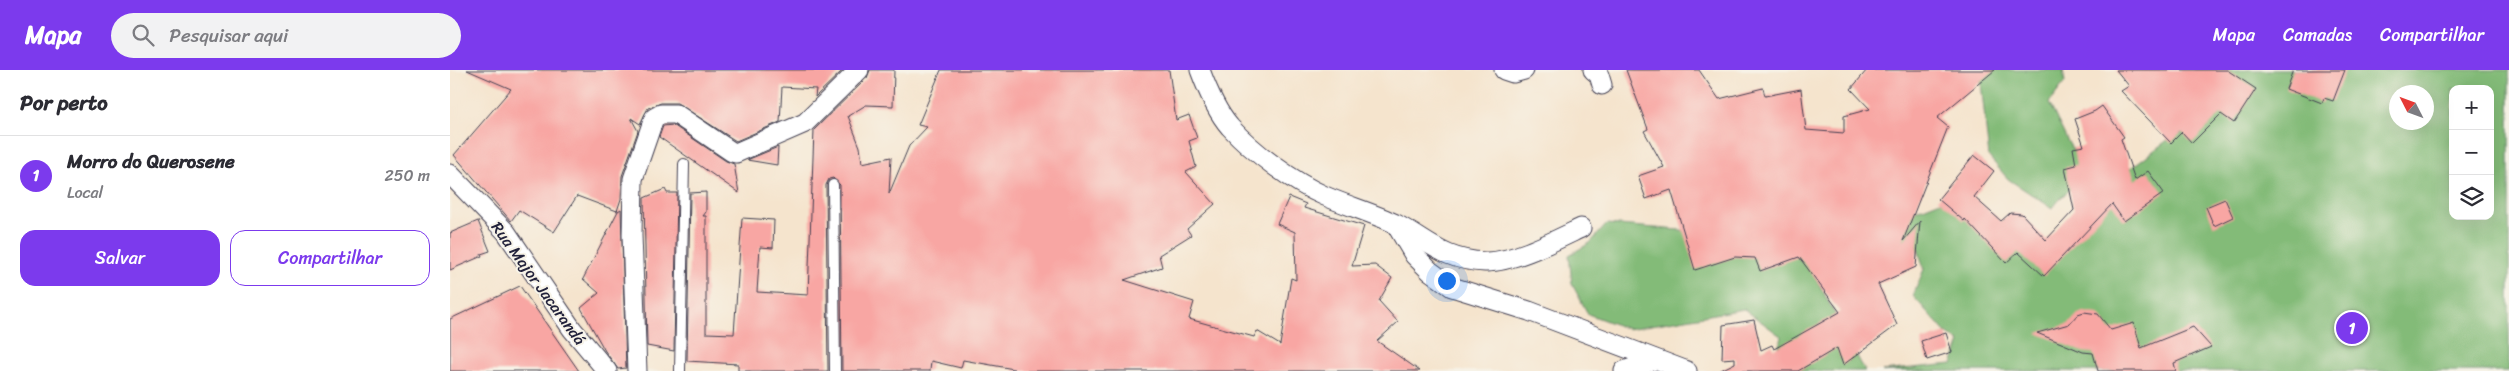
<!DOCTYPE html>
<html lang="pt">
<head>
<meta charset="utf-8">
<style>
	body { margin:0; font-family:Sriracha,sans-serif; background:#f2f2f3; color:#2b2b33 }
	.controls { position:absolute; right:15px; top:15px; display:grid; overflow:hidden; border-radius:10px; box-shadow:0 5px 20px #0002 }
	.controls button { width:45px; height:45px; display:grid; place-items:center; padding:0; border:0; border-bottom:1px solid #e1e1e2; background:#fff; color:#2b2b33; font:25px sans-serif }
	.compass { position:absolute; left:1939px; top:15px; width:45px; height:45px; border-radius:50%; background:#fff; box-shadow:0 5px 20px #0002; rotate:312deg }
	.you { position:absolute; left:996px; top:210px; width:18px; height:18px; margin:-12px; border:4px solid #fff; border-radius:50%; background:#1a73e8; box-shadow:0 0 0 8px #1a73e833 }
	.badge { display:grid; place-items:center; width:32px; height:32px; border-radius:50%; background:#7c3aed; color:#fff; font-size:16px; font-weight:700 }
	.pin { position:absolute; translate:-50% -50%; border:2px solid #fff; box-shadow:0 1px 5px #0006 }
	.list { margin:0; padding:0; list-style:none }
	h2 { display:flex; justify-content:space-between; align-items:center; height:65px; margin:0; padding:0 20px; font-size:21px }
	h2 small { font-size:16px; font-weight:400; color:#7c7c81 }
	.list li { display:grid; grid-template-columns:32px 1fr auto; gap:15px; align-items:center; box-sizing:border-box; height:80px; padding:0 20px; border-top:1px solid #e1e1e2 }
	.list b { display:block; font-size:19px; white-space:nowrap }
	.list p { margin:0; font-size:16px; white-space:nowrap; color:#7c7c81 }
	.list em { font-size:16px; font-style:normal; color:#7c7c81 }
	.actions { display:flex; gap:10px; padding:15px 20px }
	.actions a { flex:1; padding:11px 0; border:1px solid #7c3aed; border-radius:15px; text-align:center; font-size:18px; color:#7c3aed }
	.actions .main { background:#7c3aed; color:#fff }
	.icon { flex:none; width:28px; height:28px; fill:none; stroke:currentColor; stroke-width:2; stroke-linecap:round; stroke-linejoin:round }
	.map { position:relative; flex:none; width:2059px; height:301px; overflow:hidden }
	header { display:flex; align-items:center; gap:30px; box-sizing:border-box; height:70px; padding:0 25px; background:#7c3aed; color:#fff }
	header strong { font-size:24px }
	nav { display:flex; gap:28px; margin-inline-start:auto; font-size:18px }
	.search { width:350px; height:45px; background:#f2f2f3; display:flex; align-items:center; gap:12px; box-sizing:border-box; padding:0 18px; border-radius:28px; color:#7c7c81; font-size:19px }
	main { display:flex }
	aside { flex:1; background:#fff }
	.map>svg:first-child { display:block }
</style>
</head>
<body>
<header>
<strong>Mapa</strong>
<div class="search"><svg class="icon" aria-label="search" viewBox="0 0 24 24"><circle cx="10" cy="10" r="6"/><path d="M15 15l6 6"/></svg>Pesquisar aqui</div>
<nav><a>Mapa</a><a>Camadas</a><a>Compartilhar</a></nav>
</header>
<main>
<aside>
<h2>Por perto<small></small></h2>
<ul class="list">
<li><span class="badge">1</span><div><b>Morro do Querosene</b><p>Local</p></div><em>250 m</em></li>
</ul>
<div class="actions"><a class="main">Salvar</a><a>Compartilhar</a></div>
</aside>
<div class="map">
<svg width="2059" height="301" viewBox="0 0 2059 301">
	<rect width="100%" height="100%" fill="#f7f3e8"/>
	<filter id="ink" filterUnits="userSpaceOnUse"><feTurbulence type="fractalNoise" baseFrequency=".02" numOctaves="2"/><feDisplacementMap in="SourceGraphic" scale="10" xChannelSelector="R" yChannelSelector="G"/><feConvolveMatrix kernelMatrix="1 2 1 2 8 2 1 2 1" color-interpolation-filters="sRGB"/></filter>
	<filter id="wash" filterUnits="userSpaceOnUse"><feTurbulence type="fractalNoise" baseFrequency=".0096" numOctaves="4" result="noise"/><feDisplacementMap in="SourceGraphic" scale="20" xChannelSelector="R" yChannelSelector="G"/><feGaussianBlur stdDeviation="1.12" result="paint"/><feColorMatrix in="noise" values="0 0 0 0 0 0 0 0 0 0 0 0 0 0 0 0 0 1.4 0 .05"/><feComposite in="paint" operator="in"/></filter>
	<g filter="url(#wash)">
		<rect width="100%" height="100%" fill="#f5e4cd"/>
		<g fill="#83bb78" stroke="#526e5a" fill-rule="evenodd">
			<path d="M 1538,0 L 1613,0 L 1615,12 L 1599,33 L 1617,70 L 1637,105 L 1674,103 L 1723,66 L 1753,56 L 1744,0 L 2059,0 L 2059,301 L 1432,301 L 1502,294 L 1510,272 L 1496,263 L 1463,226 L 1474,199 L 1466,172 L 1438,177 L 1425,146 L 1473,138 L 1498,128 L 1543,158 L 1603,172 L 1637,137 L 1622,116 L 1602,138 L 1558,109 L 1539,87 L 1530,3 ZM 2003,19 L 2040,19 L 2040,146 L 2003,146 ZM 1946,22 L 1976,22 L 1976,52 L 1946,52 Z"/>
			<polygon points="1157,154 1303,166 1336,161 1369,214 1415,301 1319,301 1332,267 1294,239 1178,259 1138,244 1122,214 1119,185 1140,173"/>
		</g>
		<g id="blocks">
			<g fill="#f8a6a3">
				<polygon points="17,0 393,0 365,27 366,19 332,17 330,52 286,71 227,33 211,33 198,38 190,54 181,48 188,61 172,106 171,129 167,141 127,126 104,162 69,140 61,151 4,85 61,19"/>
				<polygon points="420,0 444,0 443,36 416,35 398,46 410,77 412,93 441,87 439,124 459,76 477,57 468,55 491,0 719,0 726,50 739,45 747,68 739,71 746,97 736,102 765,134 737,159 741,165 709,185 712,197 674,210 744,232 739,249 804,267 807,261 830,275 841,208 846,210 845,162 827,154 839,127 856,134 854,138 914,156 902,196 925,195 942,208 929,231 948,252 927,271 970,301 563,301 564,299 513,290 511,298 481,291 480,301 392,301 390,115 383,108 379,109 376,115 378,301 288,301 288,294 237,291 240,123 256,122 256,142 253,146 256,146 256,263 284,264 292,148 324,150 323,178 310,177 307,222 358,225 364,60 417,8"/>
				<polygon points="1176,0 1249,0 1269,29 1313,18 1315,26 1351,19 1356,60 1394,63 1394,46 1420,39 1401,19 1417,0 1545,0 1487,48 1498,57 1453,171 1470,151 1466,197 1428,214 1447,255 1393,295 1387,278 1348,301 1269,301 1285,293 1285,288 1272,289 1273,255 1304,250 1311,280 1322,275 1324,279 1390,242 1349,187 1310,201 1305,188 1285,187 1245,200 1221,120 1196,129 1188,106 1214,97 1194,61 1198,59"/>
				<polygon points="1666,0 1777,0 1806,19 1784,53 1771,44 1742,73 1732,62 1721,73 1671,21 1679,16"/>
				<polygon points="1843,0 1895,0 1883,31 1874,28 1872,33 1836,19"/>
				<polygon points="1652,36 1674,67 1671,69 1685,110 1698,101 1714,123 1674,151 1662,134 1594,206 1568,182 1556,193 1515,149 1514,151 1488,129 1524,85 1544,101 1524,127 1551,151 1560,143 1572,144 1596,170 1624,140 1615,98 1626,95 1623,78 1634,76 1625,49 1645,41"/>
				<polygon points="223,55 276,91 284,94 289,123 209,67 213,56"/>
				<polygon points="328,77 327,95 297,90"/>
				<polygon points="215,119 217,123 227,123 224,281 197,276 194,128"/>
				<polygon points="1775,129 1783,147 1764,156 1756,137"/>
				<polygon points="171,139 176,298 168,299 155,281 131,238 149,223 133,209 168,141"/>
				<polygon points="28,151 40,181 31,184 32,186 0,200 0,163"/>
				<polygon points="70,216 129,301 0,301 0,249"/>
				<polygon points="1634,242 1648,244 1661,260 1684,253 1691,278 1743,257 1761,277 1724,293 1726,301 1648,301 1643,283 1633,282 1587,263 1619,254 1628,244"/>
				<polygon points="1496,263 1502,282 1477,290 1471,271"/>
			</g>
		</g>
	</g>
	<g filter="url(#ink)">
		<use href="#blocks" fill-opacity="0" stroke="#423f51" stroke-width="1"/>
		<g fill="none" stroke-linecap="round" stroke-linejoin="round">
			<defs>
				<g id="service">
					<polyline points="383,115 385,301"/>
					<polyline points="230,301 234,94"/>
				</g>
				<g id="minor">
					<path d="M 750,0 C 757,19 766,41 780,57 C 804,83 843,112 875,126 C 898,136 923,143 946,154 C 980,172 993,190 1035,192 C 1062,193 1106,170 1131,158"/>
					<polyline points="1054,0 1063,3 1074,0"/>
					<polyline points="1143,0 1149,5 1152,15"/>
					<polyline points="0,104 56,162 122,259 157,301"/>
					<polyline points="948,158 964,185 980,201 1002,217 1079,241 1237,301"/>
					<polyline points="187,301 182,165 183,109 204,48 211,44 226,44 282,82 286,83 355,53 409,0"/>
					<polyline points="1174,301 1205,290"/>
				</g>
			</defs>
			<use href="#service" stroke="#423f51" stroke-width="12"/>
			<use href="#minor" stroke="#423f51" stroke-width="21"/>
			<use href="#service" stroke="#fff" stroke-width="10"/>
			<use href="#minor" stroke="#fff" stroke-width="19"/>
		</g>
	</g>
	<g text-anchor="middle" stroke-width="4" stroke-linejoin="round" paint-order="stroke">
		<g font-size="16" fill="#22223b" stroke="#f7f3e8">
			<text transform="translate(89 213) rotate(54)" y="6">Rua Major Jacarandá</text>
		</g>
	</g>
</svg>
<div class="controls">
<button>+</button>
<button>−</button>
<button><svg class="icon" aria-label="layers" viewBox="0 0 24 24"><path d="M12 4l9 5-9 5-9-5zM3 14l9 5 9-5"/></svg></button>
</div>
<svg class="compass" viewBox="-18 -18 36 36"><path d="M0-13l5 13h-10z" fill="#e53935"/><path d="M0 13l5-13h-10z" fill="#7c7c81"/></svg>
<div class="you"></div>
<div class="pin badge" style="left:1902px;top:258px">1</div>
</div>
</main>
</body>
</html>
